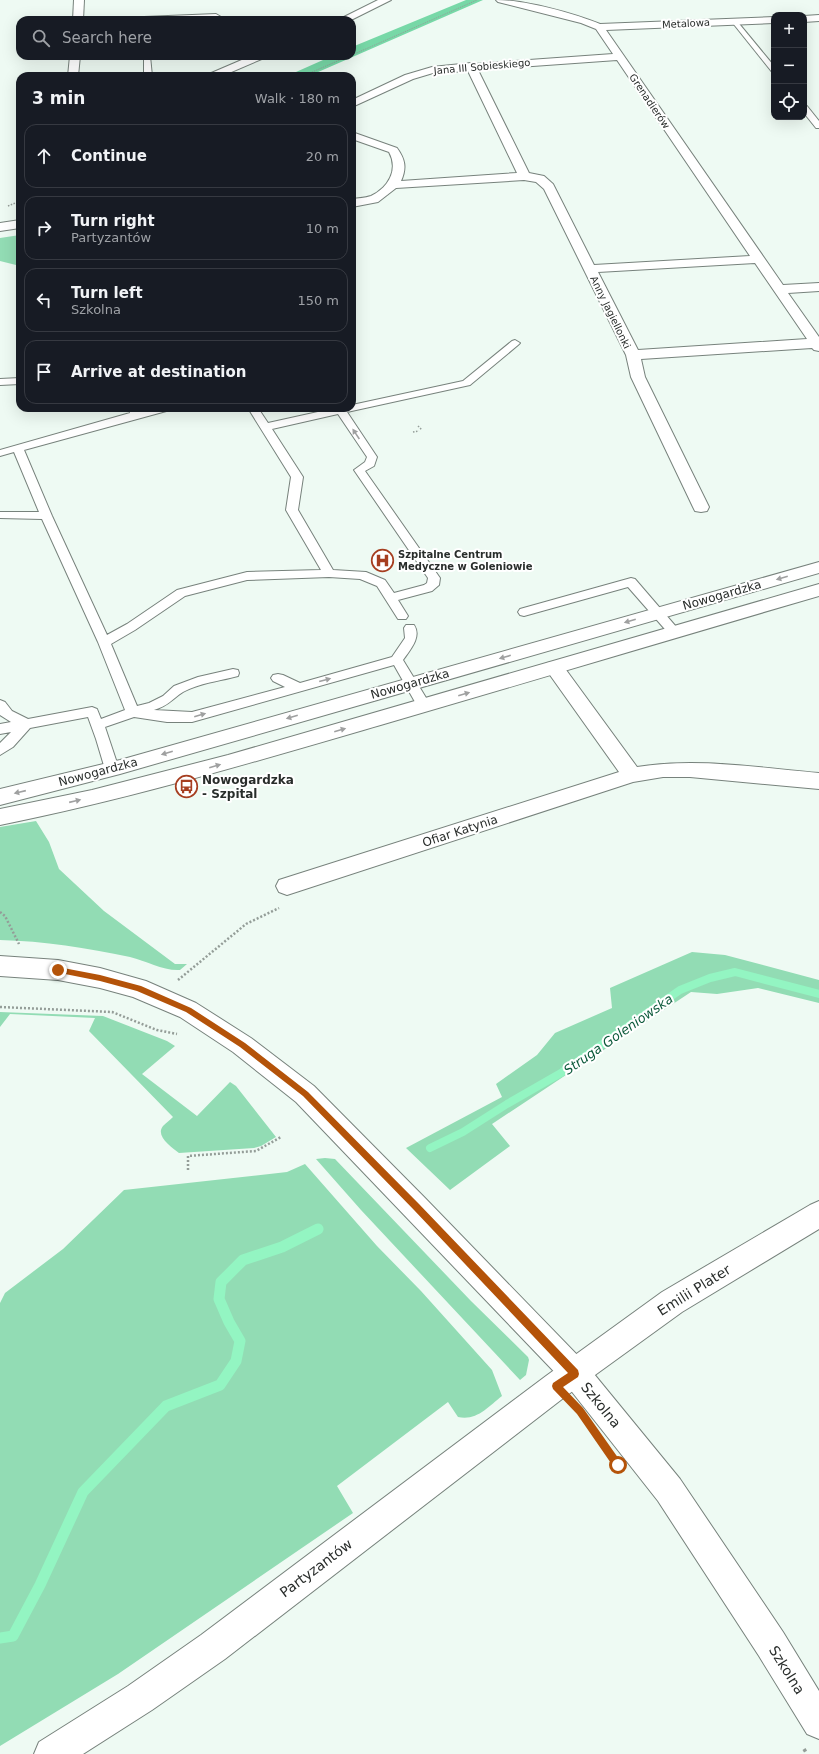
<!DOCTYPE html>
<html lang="en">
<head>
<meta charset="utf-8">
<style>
	body { margin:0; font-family:"DejaVu Sans",sans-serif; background:#242831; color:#f1f3f6 }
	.controls { position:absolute; right:12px; top:12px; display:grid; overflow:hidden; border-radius:8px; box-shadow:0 4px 16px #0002 }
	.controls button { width:36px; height:36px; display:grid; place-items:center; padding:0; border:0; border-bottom:1px solid #363941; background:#171b24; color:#f1f3f6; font:20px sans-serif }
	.stop { position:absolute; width:12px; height:12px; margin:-9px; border:3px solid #b45309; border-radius:50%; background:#fff }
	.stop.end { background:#b45309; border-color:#fff; box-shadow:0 1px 4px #0008 }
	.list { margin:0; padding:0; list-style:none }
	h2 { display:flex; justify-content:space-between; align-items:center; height:52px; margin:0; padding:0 16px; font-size:17px }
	h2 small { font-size:13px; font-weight:400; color:#9ea1a6 }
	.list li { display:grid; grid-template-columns:26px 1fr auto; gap:12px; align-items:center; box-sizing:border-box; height:64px; margin:0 8px 8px; padding:0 8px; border:1px solid #363941; border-radius:12px }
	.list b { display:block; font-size:15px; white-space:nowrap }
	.list p { margin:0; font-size:13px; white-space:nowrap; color:#9ea1a6 }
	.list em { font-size:13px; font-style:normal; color:#9ea1a6 }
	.icon { flex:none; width:22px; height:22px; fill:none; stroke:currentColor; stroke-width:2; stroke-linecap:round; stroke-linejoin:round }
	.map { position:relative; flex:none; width:819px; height:1754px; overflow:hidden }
	.search { position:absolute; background:#171b24; box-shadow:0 4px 16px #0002; left:16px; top:16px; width:340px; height:44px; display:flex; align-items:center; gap:10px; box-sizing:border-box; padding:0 14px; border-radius:12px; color:#9ea1a6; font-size:15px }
	.panel { position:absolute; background:#171b24; box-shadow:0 4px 16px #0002; left:16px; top:72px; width:340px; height:340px; border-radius:12px }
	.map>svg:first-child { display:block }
</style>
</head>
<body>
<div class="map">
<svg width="819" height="1754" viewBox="0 0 819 1754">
	<rect width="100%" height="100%" fill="#eefaf3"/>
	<g fill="#92dcb4">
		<polygon points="20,235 20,266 0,261 0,238"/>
		<path d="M 36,821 L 49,842 L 59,869 L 104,911 L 175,964 L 187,964 L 180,970 C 163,971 147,961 130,957 C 87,948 44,941 0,940 L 0,827 Z"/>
		<polygon points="692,952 725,955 819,980 819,1003 758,988 717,994 691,992 492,1124 510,1146 450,1190 406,1148 502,1097 496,1084 537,1055 555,1033 612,1008 610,988"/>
		<path d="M 0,1012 L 103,1016 L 167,1041 L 175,1046 L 142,1074 L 197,1116 L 230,1082 L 236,1086 L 276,1137 L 261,1146 L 254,1148 L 179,1153 C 171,1147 155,1136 163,1126 C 166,1123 170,1120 173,1117 L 89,1031 L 95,1018 L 10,1014 L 0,1027 Z"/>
		<polygon points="325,1158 335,1159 471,1301 528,1357 529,1360 526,1375 520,1380 361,1210 316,1159"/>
		<path d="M 305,1164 L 377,1246 L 421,1291 L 492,1370 L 502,1396 C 488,1407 477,1421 458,1417 L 448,1402 L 337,1486 L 353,1513 L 118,1674 L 0,1746 L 0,1303 L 5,1293 L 63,1249 L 124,1190 L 287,1172 Z"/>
	</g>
	<polygon fill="#77d8a7" points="466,0 483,0 309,76 287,76 332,56 352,56 352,47"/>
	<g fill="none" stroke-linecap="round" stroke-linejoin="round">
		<polyline stroke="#93f5c2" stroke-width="8" points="430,1148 463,1132 507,1104 561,1073 680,990 710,978 735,972 819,994"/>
		<polyline stroke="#93f5c2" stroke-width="11" points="0,1638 13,1636 40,1585 83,1492 166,1406 220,1385 236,1361 240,1341 229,1322 219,1299 221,1282 243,1260 282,1247 318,1229"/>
		<defs>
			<g id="lane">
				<polygon points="732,20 736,20 774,66 774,73 772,72 732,22"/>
				<polygon points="144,56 150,56 152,76 144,76"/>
				<polygon points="804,106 807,106 819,121 819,128 816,128 804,113"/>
				<path d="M 515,340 L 520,343 L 518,345 L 470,385 L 347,412 L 377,457 L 374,466 L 365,471 L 440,578 L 439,585 L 432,591 L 398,600 L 408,616 L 406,619 L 398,619 L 377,586 L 360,579 L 329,577 L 247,580 L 185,596 L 135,630 L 111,644 L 137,706 L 149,703 L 163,696 L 174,686 L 198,677 L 233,669 L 238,670 L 239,673 L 238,676 C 220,681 199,683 183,692 C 172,699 168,706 154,710 L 192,712 L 285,687 L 273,681 L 271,678 L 273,675 L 278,674 L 283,675 L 300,683 L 392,657 L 405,638 L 404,628 L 406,625 L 414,625 C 422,637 410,650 403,660 L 431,706 L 429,709 L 424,711 L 419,709 L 394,665 L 192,722 L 167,722 L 134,717 L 105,727 L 119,769 L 117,773 L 112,774 L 107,773 L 105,769 L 96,739 L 88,717 L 30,728 L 13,747 L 0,755 L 0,743 L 11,732 L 0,734 L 0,724 L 11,722 L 0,715 L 0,700 L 5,702 L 12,711 L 28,719 L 92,707 L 97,709 L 101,719 L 125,710 L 98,642 L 42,519 L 0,518 L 0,512 L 39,512 L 14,452 L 0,456 L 0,450 L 130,413 L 128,408 L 138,408 L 140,411 L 153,408 L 171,408 L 170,410 L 24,450 L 52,516 L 107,635 L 127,624 L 177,590 L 247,572 L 321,570 L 286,510 L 291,477 L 248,408 L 258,408 L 268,423 L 336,408 L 352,408 L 352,405 L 463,381 L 512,341 ZM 338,414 L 367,457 L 365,462 L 354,470 L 428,578 L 427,583 L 424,585 L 394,593 L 385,580 L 366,572 L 333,570 L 298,510 L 303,477 L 272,429 Z"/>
				<polygon points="20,378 20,384 0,385 0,379"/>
				<polygon points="631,578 635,579 678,629 680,632 678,635 670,635 628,587 524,616 520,615 518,612 520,609"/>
			</g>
			<g id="street">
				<polygon points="74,0 84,0 83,20 73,20"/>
				<polygon points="378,0 391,0 351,20 338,20"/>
				<path d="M 496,0 C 525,0 573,13 600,24 L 774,17 L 774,23 L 606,30 L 783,285 L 819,283 L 819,291 L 788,293 L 819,337 L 819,351 L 814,350 L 812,348 L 641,359 L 645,377 L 709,507 L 707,511 L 701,512 L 695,511 L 693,507 L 631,377 L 626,355 L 544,189 L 536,182 L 524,180 L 396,188 L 378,202 L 352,207 L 352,199 C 358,198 365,198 371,196 C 388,188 399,170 389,152 L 352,139 L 352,132 L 397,148 C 405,159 407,168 401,181 L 517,173 L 468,71 L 433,73 L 413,79 L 352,107 L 352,100 L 405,75 L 432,67 L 471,63 L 475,64 L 613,54 L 596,29 L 581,23 L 498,2 ZM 617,60 L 750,256 L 594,265 L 553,184 L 544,176 L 529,173 L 478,70 ZM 755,263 L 807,339 L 638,350 L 598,272 Z"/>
				<polygon points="216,14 221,17 219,19 139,20 144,17"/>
				<polygon points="819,15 819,21 804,22 804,16"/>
				<polygon points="70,56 80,56 78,76 68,76"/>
				<polygon points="251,56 265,56 264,58 222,76 208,76 209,74"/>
				<polygon points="20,220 20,228 0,231 0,223"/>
				<path d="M 554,662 L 561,663 L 637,767 C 697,757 759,768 819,773 L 819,789 L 690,777 L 663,777 L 633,782 L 287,895 L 279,892 L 276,886 L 279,880 L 619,772 L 545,668 L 547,663 Z"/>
				<polygon points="819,1201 819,1229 682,1312 566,1396 225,1659 152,1710 83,1754 34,1754 39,1742 128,1686 201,1635 546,1376 662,1292 810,1205"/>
			</g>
			<g id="secondary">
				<polygon points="819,562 819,573 120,774 0,805 0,789 120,760"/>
				<path d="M 819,584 L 819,596 C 674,638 529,682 384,724 C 257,761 130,799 0,825 L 0,809 L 92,790 L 228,755 Z"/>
				<polygon points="0,956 58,960 100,968 146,981 196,1003 251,1038 314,1086 425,1198 585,1363 680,1479 783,1632 819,1691 819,1739 807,1734 759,1656 658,1501 565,1383 296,1102 233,1052 180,1017 133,997 100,988 58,980 0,976"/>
			</g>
		</defs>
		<use href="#lane" stroke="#77827c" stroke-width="2"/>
		<use href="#street" stroke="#77827c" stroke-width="2"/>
		<use href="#secondary" stroke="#77827c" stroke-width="2"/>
		<g stroke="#949d98" stroke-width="1" stroke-dasharray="1 1" stroke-linecap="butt">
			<polyline points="352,55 477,0"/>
			<polyline points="303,76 349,56"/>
		</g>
		<g stroke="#949d98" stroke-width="1.5" stroke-dasharray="1.5 1.5" stroke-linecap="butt">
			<polyline points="8,206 20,201"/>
			<polyline points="418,426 422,430"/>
			<polyline points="413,432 419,431"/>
		</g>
		<g stroke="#949d98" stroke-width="2.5" stroke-dasharray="2 2" stroke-linecap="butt">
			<polyline points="0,912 5,916 19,944"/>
			<polyline points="178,980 246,924 279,908"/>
			<polyline points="0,1007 112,1012 157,1030 177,1034"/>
			<polyline points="188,1170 188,1156 256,1151 281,1137"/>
		</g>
		<polyline stroke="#949d98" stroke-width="3.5" stroke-dasharray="3 3" stroke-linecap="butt" points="804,1749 807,1754"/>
		<use href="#lane" fill="#fff" fill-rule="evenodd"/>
		<use href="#street" fill="#fff" fill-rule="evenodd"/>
		<use href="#secondary" fill="#fff" fill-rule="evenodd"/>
	</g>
	<defs><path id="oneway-solid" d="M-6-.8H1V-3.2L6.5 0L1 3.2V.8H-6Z"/></defs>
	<g fill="#9fa0a0">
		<use href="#oneway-solid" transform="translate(356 434) rotate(-124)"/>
		<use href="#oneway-solid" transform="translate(782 578) rotate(164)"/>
		<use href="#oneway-solid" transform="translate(630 621) rotate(164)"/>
		<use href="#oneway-solid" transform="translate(505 657) rotate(164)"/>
		<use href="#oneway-solid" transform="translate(325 680) rotate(-15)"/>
		<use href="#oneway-solid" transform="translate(464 694) rotate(-16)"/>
		<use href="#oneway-solid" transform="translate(200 715) rotate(-16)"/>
		<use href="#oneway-solid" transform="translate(292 717) rotate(164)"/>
		<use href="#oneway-solid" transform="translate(340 730) rotate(-16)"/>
		<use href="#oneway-solid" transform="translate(167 753) rotate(164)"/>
		<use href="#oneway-solid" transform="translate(215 766) rotate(-16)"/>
		<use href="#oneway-solid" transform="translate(20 792) rotate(167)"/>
		<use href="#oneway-solid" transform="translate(75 801) rotate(-13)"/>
	</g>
	<polygon fill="#b45309" points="58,967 100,975 141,986 191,1008 245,1043 308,1092 419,1204 578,1370 579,1374 578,1377 563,1387 583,1408 621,1462 623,1465 621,1469 618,1470 615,1469 577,1414 553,1389 552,1386 553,1383 568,1373 414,1210 303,1096 240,1047 186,1012 137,991 100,981 55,972 55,968"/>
	<defs>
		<symbol id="hospital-ring" viewBox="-11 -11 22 22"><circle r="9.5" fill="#fff" stroke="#a63e20" stroke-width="1.5"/><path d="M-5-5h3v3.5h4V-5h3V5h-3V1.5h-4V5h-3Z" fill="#a63e20"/></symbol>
		<symbol id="bus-ring" viewBox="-11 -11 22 22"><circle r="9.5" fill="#fff" stroke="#a63e20" stroke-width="1.5"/><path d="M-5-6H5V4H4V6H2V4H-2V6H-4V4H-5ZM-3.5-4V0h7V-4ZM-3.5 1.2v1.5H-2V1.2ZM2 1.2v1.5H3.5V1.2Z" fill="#a63e20"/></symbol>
	</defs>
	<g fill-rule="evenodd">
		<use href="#hospital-ring" x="370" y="548" width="25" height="25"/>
		<use href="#bus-ring" x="174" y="774" width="25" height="25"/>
	</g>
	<g text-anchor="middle" stroke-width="4" stroke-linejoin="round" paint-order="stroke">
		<g font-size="10" fill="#292d2b" stroke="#fff">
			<text transform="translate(686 23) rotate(-3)" y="4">Metalowa</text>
			<text transform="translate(482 66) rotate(-5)" y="4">Jana III Sobieskiego</text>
			<text transform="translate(650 101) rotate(56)" y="4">Grenadierów</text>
			<text transform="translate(611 312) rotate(64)" y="4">Anny Jagiellonki</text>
		</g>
		<g font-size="10" font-weight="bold" fill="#292d2b" stroke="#fff" text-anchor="start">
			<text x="398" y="558">Szpitalne Centrum<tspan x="398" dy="12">Medyczne w Goleniowie</tspan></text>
		</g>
		<g font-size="12" fill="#292d2b" stroke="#fff">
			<text transform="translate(722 595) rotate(-16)" y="4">Nowogardzka</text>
			<text transform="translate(410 684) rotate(-16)" y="4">Nowogardzka</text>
			<text transform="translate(98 772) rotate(-15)" y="4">Nowogardzka</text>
			<text transform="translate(460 831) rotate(-18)" y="4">Ofiar Katynia</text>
		</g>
		<g font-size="12" font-weight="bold" fill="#292d2b" stroke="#fff" text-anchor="start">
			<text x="202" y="784">Nowogardzka<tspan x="202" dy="14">- Szpital</tspan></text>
		</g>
		<g font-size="13" font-style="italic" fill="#0b593a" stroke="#fff">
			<text transform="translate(618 1034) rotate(-35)" y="5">Struga Goleniowska</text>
		</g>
		<g font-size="14" fill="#292d2b" stroke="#fff">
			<text transform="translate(694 1290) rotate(-32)" y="5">Emilii Plater</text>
			<text transform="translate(601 1405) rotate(51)" y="5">Szkolna</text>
			<text transform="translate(316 1568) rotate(-37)" y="5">Partyzantów</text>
			<text transform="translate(787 1670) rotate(58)" y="5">Szkolna</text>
		</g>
	</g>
</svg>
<div class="controls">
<button>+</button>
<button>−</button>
<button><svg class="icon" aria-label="locate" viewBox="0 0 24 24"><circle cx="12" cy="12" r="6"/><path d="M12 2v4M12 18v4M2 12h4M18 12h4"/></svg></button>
</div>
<div class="stop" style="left:618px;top:1465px"></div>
<div class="stop end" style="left:58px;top:970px"></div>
<div class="search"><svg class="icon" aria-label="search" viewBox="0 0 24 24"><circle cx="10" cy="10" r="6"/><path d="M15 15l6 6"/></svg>Search here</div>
<section class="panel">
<h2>3 min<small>Walk · 180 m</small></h2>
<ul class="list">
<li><svg class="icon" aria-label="ahead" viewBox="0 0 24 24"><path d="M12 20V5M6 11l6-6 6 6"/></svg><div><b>Continue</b></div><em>20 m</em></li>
<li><svg class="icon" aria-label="right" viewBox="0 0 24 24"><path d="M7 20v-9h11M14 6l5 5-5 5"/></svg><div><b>Turn right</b><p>Partyzantów</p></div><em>10 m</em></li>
<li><svg class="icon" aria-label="left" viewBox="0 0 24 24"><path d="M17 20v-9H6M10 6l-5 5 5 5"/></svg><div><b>Turn left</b><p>Szkolna</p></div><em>150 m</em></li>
<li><svg class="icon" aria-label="arrive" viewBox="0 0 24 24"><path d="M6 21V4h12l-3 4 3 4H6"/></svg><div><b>Arrive at destination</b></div></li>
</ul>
</section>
</div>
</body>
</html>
